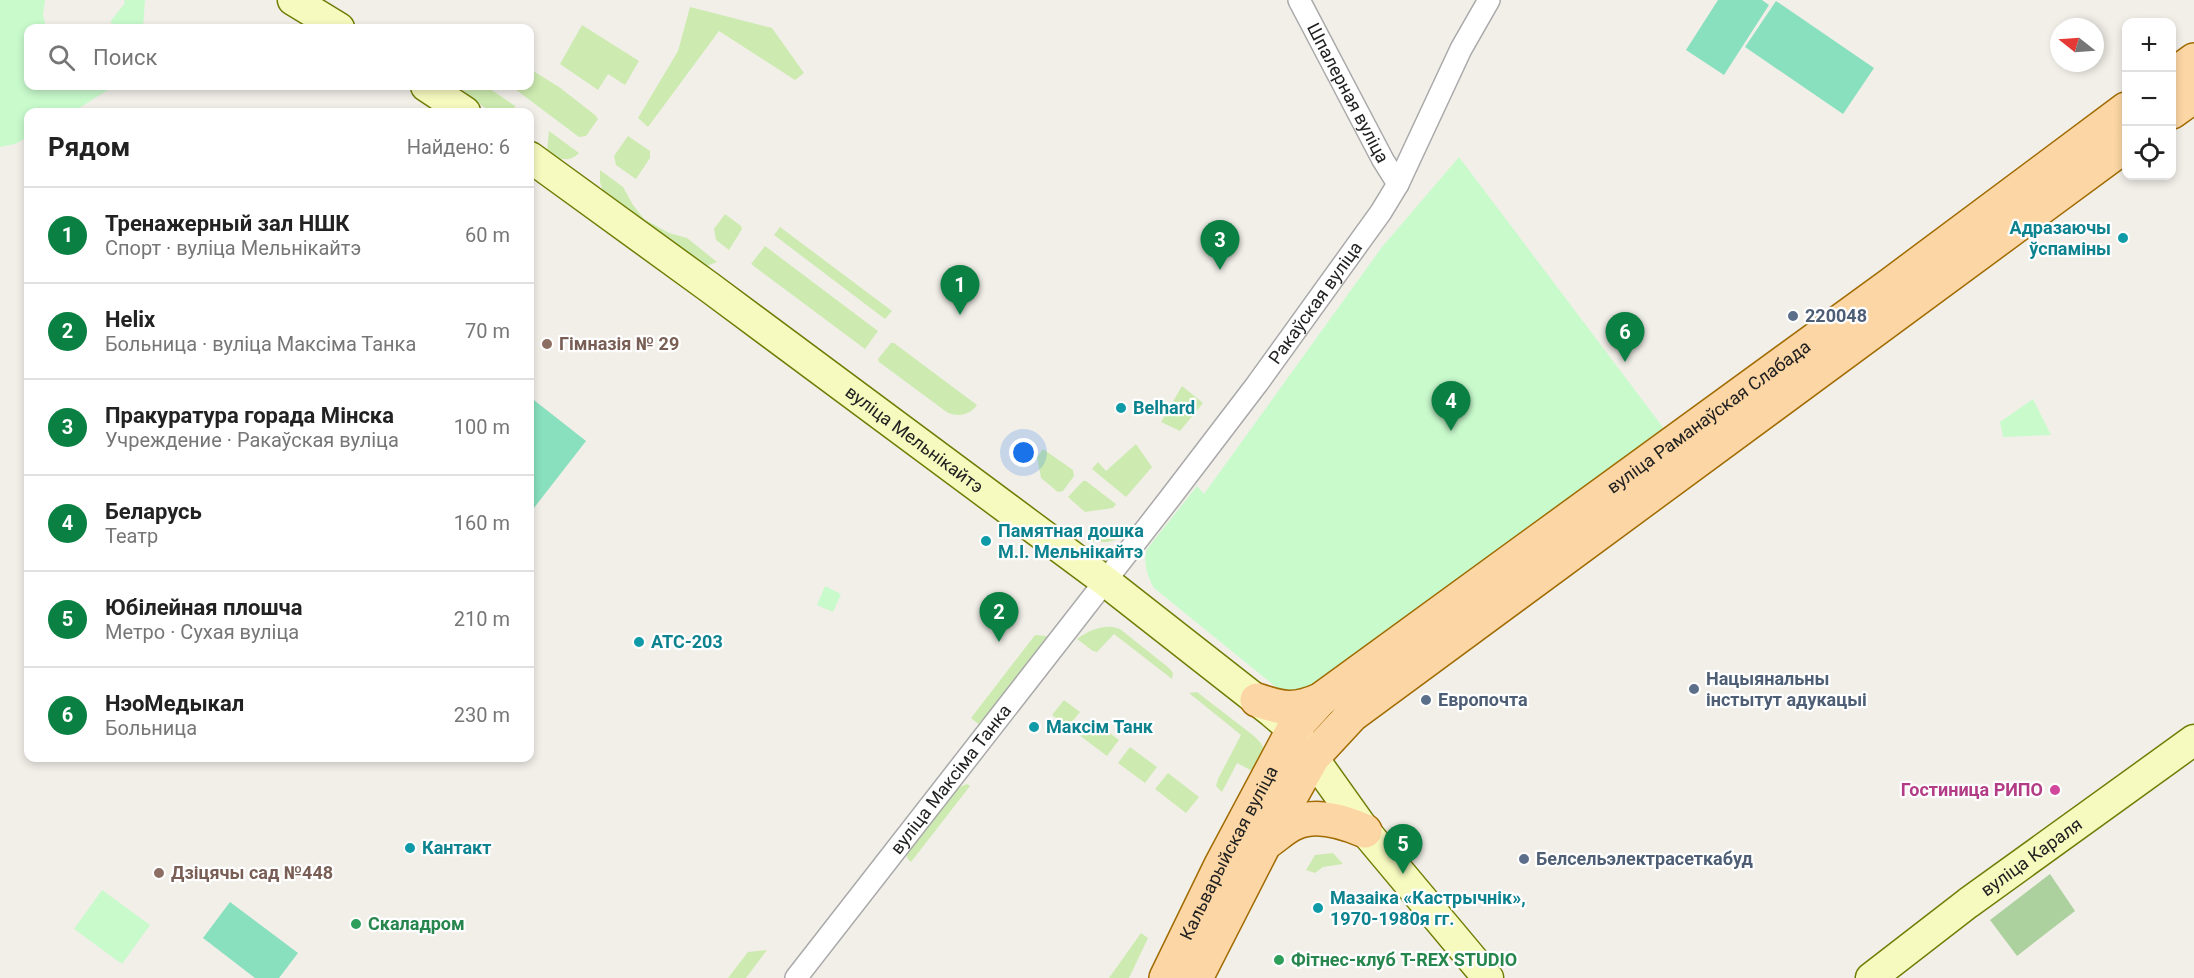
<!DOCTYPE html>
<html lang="ru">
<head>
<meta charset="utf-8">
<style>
	body { margin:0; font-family:Roboto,sans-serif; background:#f6f6f6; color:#222 }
	.controls { position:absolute; right:18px; top:18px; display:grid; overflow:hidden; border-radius:12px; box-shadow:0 3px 9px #0003 }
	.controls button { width:54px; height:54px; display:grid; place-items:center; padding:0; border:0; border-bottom:2px solid #e0e0e0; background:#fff; color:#222; font:30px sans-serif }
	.compass { position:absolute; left:2050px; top:18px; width:54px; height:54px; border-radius:50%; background:#fff; box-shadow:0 3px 9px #0003; rotate:287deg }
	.you { position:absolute; left:1024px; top:453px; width:21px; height:21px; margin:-15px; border:4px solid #fff; border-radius:50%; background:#1a73e8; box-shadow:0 0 0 9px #1a73e833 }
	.badge { display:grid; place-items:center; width:39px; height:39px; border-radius:50%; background:#0b8043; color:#fff; font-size:20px; font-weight:700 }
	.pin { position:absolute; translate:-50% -50px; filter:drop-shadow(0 2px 3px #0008) }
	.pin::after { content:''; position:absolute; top:32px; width:21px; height:18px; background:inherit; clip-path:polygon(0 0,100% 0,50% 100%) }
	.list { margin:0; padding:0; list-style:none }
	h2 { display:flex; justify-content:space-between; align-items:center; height:78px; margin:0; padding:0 24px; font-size:26px }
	h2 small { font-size:20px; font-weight:400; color:#767676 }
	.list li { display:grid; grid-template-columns:39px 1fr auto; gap:18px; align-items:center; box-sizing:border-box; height:96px; padding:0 24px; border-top:2px solid #e0e0e0 }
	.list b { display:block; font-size:22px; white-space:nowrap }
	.list p { margin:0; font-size:20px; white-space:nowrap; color:#767676 }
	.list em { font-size:20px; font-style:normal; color:#767676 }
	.icon { flex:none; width:33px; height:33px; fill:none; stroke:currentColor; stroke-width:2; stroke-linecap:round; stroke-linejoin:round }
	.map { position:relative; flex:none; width:2194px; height:978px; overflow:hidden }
	.search { position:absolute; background:#fff; box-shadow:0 3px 9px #0003; left:24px; top:24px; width:510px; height:66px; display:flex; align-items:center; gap:15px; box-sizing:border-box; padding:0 21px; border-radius:12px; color:#767676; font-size:22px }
	.panel { position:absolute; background:#fff; box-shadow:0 3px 9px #0003; left:24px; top:108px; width:510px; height:654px; border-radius:12px }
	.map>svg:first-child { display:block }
</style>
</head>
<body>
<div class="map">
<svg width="2194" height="978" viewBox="0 0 2194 978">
	<rect width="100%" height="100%" fill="#f2efe9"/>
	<g fill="#cdebb0">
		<polygon points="690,7 772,28 804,73 795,80 719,31 648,127 638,118 678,51"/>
		<polygon points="582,25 639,61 625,85 608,74 598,90 560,64"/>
		<polygon points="530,69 559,87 595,115 598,119 586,136 579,137 511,86 530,86"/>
		<polygon points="460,86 486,86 515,106 514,112 490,112 464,91"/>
		<path d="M 549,131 L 579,153 C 570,163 556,160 547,151 Z"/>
		<polygon points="628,136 650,151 650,158 636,179 616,165 614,156"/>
		<polygon points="600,170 623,187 633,205 644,219 669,233 687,238 717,262 707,266 700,264 604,194 600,182"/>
		<polygon points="725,214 741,226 742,229 729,250 716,240 714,229"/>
		<polygon points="780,227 892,311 885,319 774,235"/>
		<polygon points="765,246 878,331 865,349 751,264"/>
		<path d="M 891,343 L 894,343 L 977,405 C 969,415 960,417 948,413 L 879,362 L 878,359 Z"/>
		<polygon points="1182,386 1203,403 1180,431 1161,422"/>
		<polygon points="1136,444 1152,467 1126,497 1092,469 1098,462 1106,471"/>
		<polygon points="1043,449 1073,470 1074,476 1063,491 1058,492 1041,478 1037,457"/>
		<polygon points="1083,481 1086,481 1116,504 1113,508 1085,512 1068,497"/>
		<path d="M 1118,531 L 1127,533 C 1116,543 1104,543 1090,541 L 1094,534 Z"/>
		<path d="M 1113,627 L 1120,629 L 1169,668 L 1173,673 L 1172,679 L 1114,634 L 1097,652 L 1093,651 L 1077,639 C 1088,631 1100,626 1113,627 Z"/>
		<polygon points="1035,635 1046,636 1051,640 982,727 971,718"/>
		<polygon points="1197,692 1254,736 1261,743 1266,754 1258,774 1237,763 1222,792 1216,786 1218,779 1241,735 1189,693"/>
		<polygon points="1064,700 1080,712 1068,727 1052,715"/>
		<polygon points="1091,719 1119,740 1107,756 1079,735"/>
		<polygon points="1130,747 1157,767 1145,783 1118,763"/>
		<polygon points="1168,773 1199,797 1186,813 1155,789"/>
		<polygon points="967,784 970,786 911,862 907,858 907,854 957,788"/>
		<polygon points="1333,853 1343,864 1323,867 1315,873 1306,870 1315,855"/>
		<polygon points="1141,933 1148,938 1129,978 1109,978"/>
		<polygon points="767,950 746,978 728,978 748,952"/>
	</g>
	<polygon fill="#add19e" points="2050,874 2075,911 2017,956 1990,920"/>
	<g fill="#c8facc">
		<polygon points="0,0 45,0 43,15 46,28 28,28 28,86 114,86 73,112 28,112 28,137 15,144 0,147"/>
		<polygon points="124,0 145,0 143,28 119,28 110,22 125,3"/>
		<path d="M 1459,157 L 1665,430 L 1311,690 L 1290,692 L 1276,687 L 1154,588 C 1147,575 1143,563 1147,549 L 1197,486 L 1204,494 L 1382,247 Z"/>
		<polygon points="2033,399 2051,435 2003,437 2000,422"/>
		<polygon points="825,586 841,594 833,612 817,605"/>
		<polygon points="102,890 150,925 122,964 74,929"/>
	</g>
	<g fill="#88e0be">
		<polygon points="1718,0 1762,0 1769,5 1724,75 1686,50"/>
		<polygon points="1776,1 1874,68 1843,114 1745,47"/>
		<polygon points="530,397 586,441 530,513"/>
		<polygon points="230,902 298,953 279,978 255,978 203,938"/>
	</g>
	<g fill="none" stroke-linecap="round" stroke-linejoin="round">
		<defs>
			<g id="street">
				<path id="s1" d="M 1299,0 L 1383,160 L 1398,184"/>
				<path id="s2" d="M 796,978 L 1170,498 L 1257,384 L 1381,212 L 1398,184 L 1461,49 L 1489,0"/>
			</g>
			<g id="secondary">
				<polyline points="293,0 339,28"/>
				<polyline points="426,86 465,112"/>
				<path id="s3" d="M 530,157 L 709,287 L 1105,581 L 1272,712 L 1293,730 L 1365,831 L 1488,978"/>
				<path id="s4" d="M 1871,978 L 1968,903 L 2194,740"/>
			</g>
			<g id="primary">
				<polyline points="2172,76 2194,60"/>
				<polyline points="2172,112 2194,96"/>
				<path d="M 1257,700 C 1283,709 1294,711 1320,700"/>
				<path d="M 1267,842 C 1276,836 1285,827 1295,823 C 1317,813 1344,822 1365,831"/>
				<path id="s5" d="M 1166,978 L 1221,865 L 1293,730 L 1320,700 L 1890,285 L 2126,109"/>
				<polyline points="1196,978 1265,843 1313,757 1352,715 2126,145"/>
			</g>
		</defs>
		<use href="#street" stroke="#a9a9a9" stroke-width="24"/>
		<use href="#secondary" stroke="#707d05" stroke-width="33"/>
		<use href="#primary" stroke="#a06b00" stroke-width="36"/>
		<use href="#street" stroke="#fff" stroke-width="21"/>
		<use href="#secondary" stroke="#f7fabf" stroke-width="30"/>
		<use href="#primary" stroke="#fcd6a4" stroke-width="33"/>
	</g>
	<g fill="#0f9aa8" stroke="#fff" stroke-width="2">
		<circle cx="2123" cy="238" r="6"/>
		<circle cx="1121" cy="408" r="6"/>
		<circle cx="986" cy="541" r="6"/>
		<circle cx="639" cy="642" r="6"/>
		<circle cx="1034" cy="727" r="6"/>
		<circle cx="410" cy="848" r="6"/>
		<circle cx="1318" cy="908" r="6"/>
	</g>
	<g fill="#5c6f8a" stroke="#fff" stroke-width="2">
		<circle cx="1793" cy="316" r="6"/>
		<circle cx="1694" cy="689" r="6"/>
		<circle cx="1426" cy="700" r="6"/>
		<circle cx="1524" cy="859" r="6"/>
	</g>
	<g fill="#8d6e63" stroke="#fff" stroke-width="2">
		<circle cx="547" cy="344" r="6"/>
		<circle cx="159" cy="873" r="6"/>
	</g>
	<circle fill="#d1479c" stroke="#fff" stroke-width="2" cx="2055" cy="790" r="6"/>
	<g fill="#2e9e5b" stroke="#fff" stroke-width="2">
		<circle cx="356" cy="924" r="6"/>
		<circle cx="1279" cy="960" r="6"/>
	</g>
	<g text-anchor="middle" stroke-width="4.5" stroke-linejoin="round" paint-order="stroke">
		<g font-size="18" fill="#222" stroke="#fff">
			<text dy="6" stroke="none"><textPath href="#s1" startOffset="105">Шпалерная вуліца</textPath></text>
			<text dy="6" stroke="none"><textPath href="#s2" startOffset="852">Ракаўская вуліца</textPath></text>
			<text dy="6" stroke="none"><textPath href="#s5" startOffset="800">вуліца Раманаўская Слабада</textPath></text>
			<text dy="6" stroke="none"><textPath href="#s3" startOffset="477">вуліца Мельнікайтэ</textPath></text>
			<text dy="6" stroke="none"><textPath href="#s2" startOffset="252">вуліца Максіма Танка</textPath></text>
			<text dy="6" stroke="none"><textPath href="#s5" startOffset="140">Кальварыйская вуліца</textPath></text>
			<text dy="6" stroke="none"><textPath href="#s4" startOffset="201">вуліца Караля</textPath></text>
		</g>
		<g font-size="18" font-weight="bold" fill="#0d838f" stroke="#fff" text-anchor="start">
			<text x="2111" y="234" text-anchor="end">Адразаючы<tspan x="2111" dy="21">ўспаміны</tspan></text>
			<text x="1133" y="414">Belhard</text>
			<text x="998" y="537">Памятная дошка<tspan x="998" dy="21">М.І. Мельнікайтэ</tspan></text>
			<text x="651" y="648">АТС-203</text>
			<text x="1046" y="733">Максім Танк</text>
			<text x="422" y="854">Кантакт</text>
			<text x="1330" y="904">Мазаіка «Кастрычнік»,<tspan x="1330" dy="21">1970-1980я гг.</tspan></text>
		</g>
		<g font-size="18" font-weight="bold" fill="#4e5e75" stroke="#fff" text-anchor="start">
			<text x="1805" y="322">220048</text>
			<text x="1706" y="685">Нацыянальны<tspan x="1706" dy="21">інстытут адукацыі</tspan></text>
			<text x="1438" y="706">Европочта</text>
			<text x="1536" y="865">Белсельэлектрасеткабуд</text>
		</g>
		<g font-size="18" font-weight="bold" fill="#785e54" stroke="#fff" text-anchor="start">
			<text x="559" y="350">Гімназія № 29</text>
			<text x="171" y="879">Дзіцячы сад №448</text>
		</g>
		<g font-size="18" font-weight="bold" fill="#b23c85" stroke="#fff" text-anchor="end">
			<text x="2043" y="796">Гостиница РИПО</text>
		</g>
		<g font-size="18" font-weight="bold" fill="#27864d" stroke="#fff" text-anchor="start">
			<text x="368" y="930">Скаладром</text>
			<text x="1291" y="966">Фітнес-клуб T-REX STUDIO</text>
		</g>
	</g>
</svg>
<div class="controls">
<button>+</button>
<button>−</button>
<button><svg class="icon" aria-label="locate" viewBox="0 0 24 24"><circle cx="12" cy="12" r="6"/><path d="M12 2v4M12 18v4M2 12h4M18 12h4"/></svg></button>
</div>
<svg class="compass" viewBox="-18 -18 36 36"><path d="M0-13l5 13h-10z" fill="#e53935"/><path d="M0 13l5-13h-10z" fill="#767676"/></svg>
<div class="you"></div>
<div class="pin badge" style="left:960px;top:315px">1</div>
<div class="pin badge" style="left:999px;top:642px">2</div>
<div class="pin badge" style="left:1220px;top:270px">3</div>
<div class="pin badge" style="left:1451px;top:431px">4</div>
<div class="pin badge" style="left:1403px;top:874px">5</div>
<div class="pin badge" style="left:1625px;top:362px">6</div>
<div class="search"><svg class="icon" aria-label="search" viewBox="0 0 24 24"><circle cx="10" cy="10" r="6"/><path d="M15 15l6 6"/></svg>Поиск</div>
<section class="panel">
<h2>Рядом<small>Найдено: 6</small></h2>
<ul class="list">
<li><span class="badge">1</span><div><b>Тренажерный зал НШК</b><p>Спорт · вуліца Мельнікайтэ</p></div><em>60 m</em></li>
<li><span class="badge">2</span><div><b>Helix</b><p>Больница · вуліца Максіма Танка</p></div><em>70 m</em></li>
<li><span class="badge">3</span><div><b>Пракуратура горада Мінска</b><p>Учреждение · Ракаўская вуліца</p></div><em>100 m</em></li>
<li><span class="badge">4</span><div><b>Беларусь</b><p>Театр</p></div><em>160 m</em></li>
<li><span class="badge">5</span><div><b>Юбілейная плошча</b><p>Метро · Сухая вуліца</p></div><em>210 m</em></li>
<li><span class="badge">6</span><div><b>НэоМедыкал</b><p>Больница</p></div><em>230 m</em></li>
</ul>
</section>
</div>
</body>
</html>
